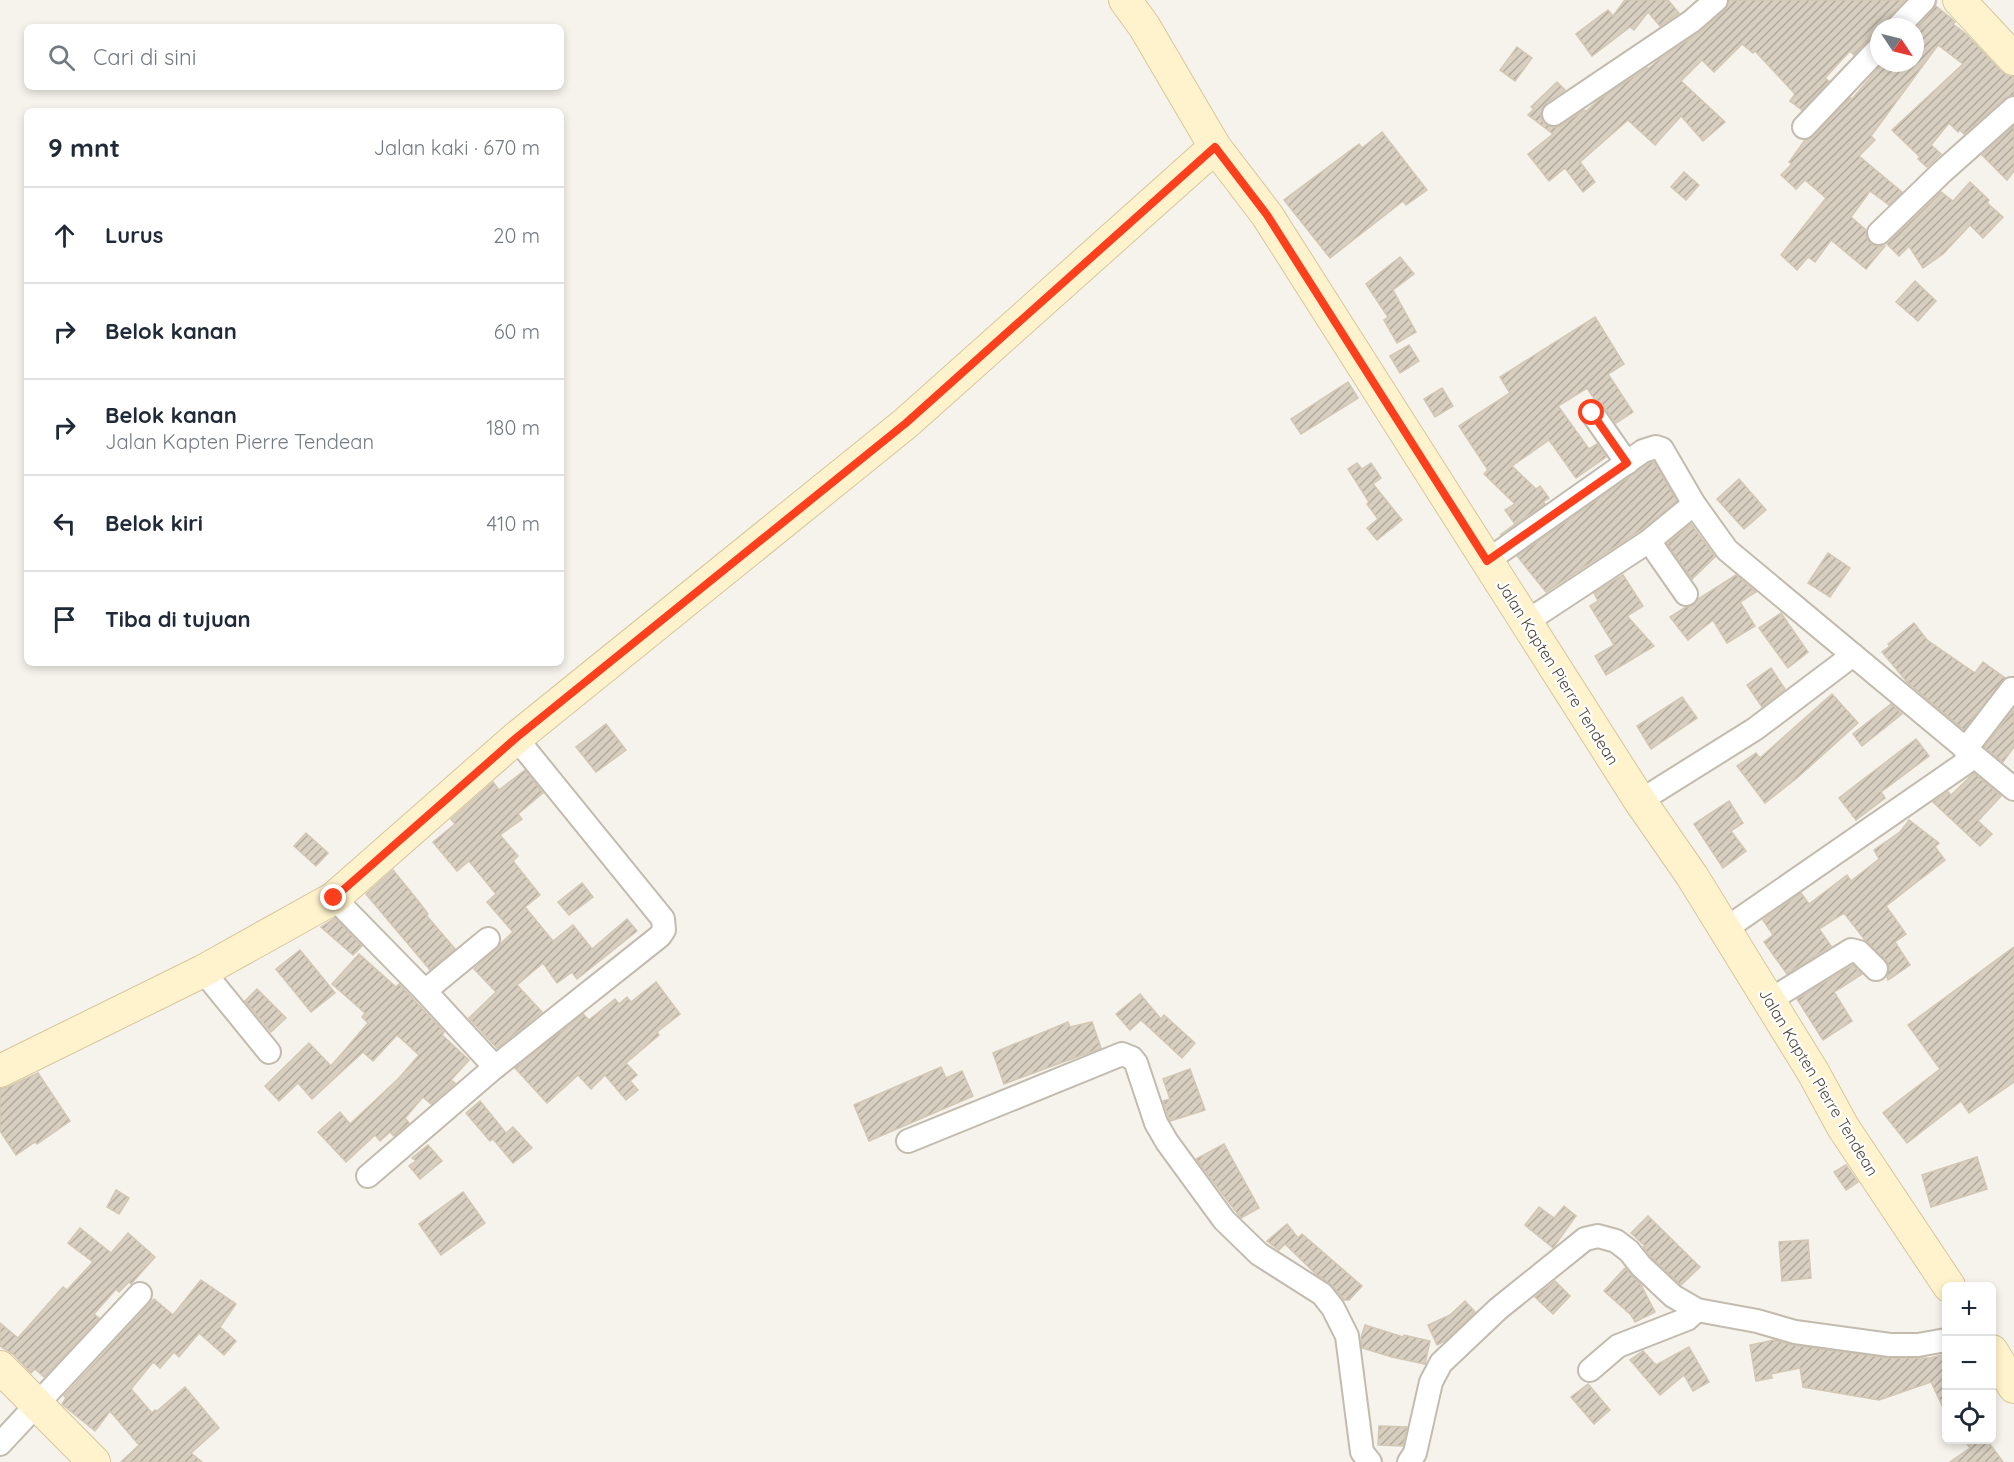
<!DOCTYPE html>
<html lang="id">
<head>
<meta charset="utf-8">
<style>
	body { margin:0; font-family:Quicksand,sans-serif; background:#f2f2f3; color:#1f2937 }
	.controls { position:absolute; right:18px; bottom:18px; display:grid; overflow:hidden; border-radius:9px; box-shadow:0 3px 9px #0003 }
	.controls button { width:54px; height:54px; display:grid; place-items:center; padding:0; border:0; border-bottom:2px solid #e0e1e3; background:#fff; color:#1f2937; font:30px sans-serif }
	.compass { position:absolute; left:1870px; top:18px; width:54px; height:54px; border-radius:50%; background:#fff; box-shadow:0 3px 9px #0003; rotate:125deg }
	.stop { position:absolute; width:18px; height:18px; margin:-14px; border:4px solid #fc3f1d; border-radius:50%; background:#fff }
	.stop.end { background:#fc3f1d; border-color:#fff; box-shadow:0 2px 6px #0008 }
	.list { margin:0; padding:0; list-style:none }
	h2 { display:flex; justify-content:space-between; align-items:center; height:78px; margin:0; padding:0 24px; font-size:26px }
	h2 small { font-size:20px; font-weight:400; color:#747a83 }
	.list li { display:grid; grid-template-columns:39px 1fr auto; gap:18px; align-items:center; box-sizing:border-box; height:96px; padding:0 24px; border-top:2px solid #e0e1e3 }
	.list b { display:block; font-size:22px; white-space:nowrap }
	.list p { margin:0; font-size:20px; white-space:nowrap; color:#747a83 }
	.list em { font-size:20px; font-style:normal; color:#747a83 }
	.icon { flex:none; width:33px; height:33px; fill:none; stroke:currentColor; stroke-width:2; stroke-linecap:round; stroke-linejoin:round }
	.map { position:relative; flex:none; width:2014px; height:1462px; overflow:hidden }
	.search { position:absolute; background:#fff; box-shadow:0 3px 9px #0003; left:24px; top:24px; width:540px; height:66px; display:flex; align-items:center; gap:15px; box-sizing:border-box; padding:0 21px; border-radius:9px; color:#747a83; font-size:22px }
	.panel { position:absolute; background:#fff; box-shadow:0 3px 9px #0003; left:24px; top:108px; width:540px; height:558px; border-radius:9px }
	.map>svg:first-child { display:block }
</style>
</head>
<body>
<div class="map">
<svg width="2014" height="1462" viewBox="0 0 2014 1462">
	<defs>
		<pattern id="building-hatch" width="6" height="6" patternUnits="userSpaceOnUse" patternTransform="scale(1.5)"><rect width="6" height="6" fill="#d8cfc1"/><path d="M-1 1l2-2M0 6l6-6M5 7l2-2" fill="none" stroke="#b1aa9e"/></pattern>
	</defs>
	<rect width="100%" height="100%" fill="#f6f3ec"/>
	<g fill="url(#building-hatch)" stroke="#d3c7b4" stroke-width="1.5">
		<polygon points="1625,0 1668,0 1679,13 1660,26 1648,12 1634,30 1630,27 1592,56 1576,34 1608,10 1613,16"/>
		<polygon points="1729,0 1905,0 1888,18 1885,27 1879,27 1879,35 1870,38 1854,55 1850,51 1825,78 1829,81 1802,110 1790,101 1795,94 1755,51 1753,53 1742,44 1714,72 1702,60 1681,81 1725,122 1703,141 1681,116 1655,145 1628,120 1580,162 1595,182 1583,192 1565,168 1549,181 1528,154 1553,134 1528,115 1534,109 1531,107 1557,82 1565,90 1546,103 1542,109 1541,116 1543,122 1549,126 1556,127 1562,125 1584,110 1586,111 1600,99 1647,68 1648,69 1657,61 1700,32 1725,10"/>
		<polygon points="1936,6 1953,20 1955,22 1953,24 1966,34 2001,71 2008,76 2014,76 2014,95 2005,98 1964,134 1960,130 1958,132 1949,123 1931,145 1941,154 1927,167 1918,159 1920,157 1892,130 1963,64 1938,45 1871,136 1875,140 1859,156 1902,192 1889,205 1870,191 1851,217 1866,230 1866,237 1870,243 1876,246 1885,246 1866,269 1831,240 1815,262 1808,257 1797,270 1781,255 1826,198 1805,180 1796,189 1781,175 1792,164 1789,162 1805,140 1814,136 1850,98 1852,99 1883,63 1915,63 1915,29"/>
		<polygon points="1517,47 1532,58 1515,81 1500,70"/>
		<polygon points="2014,126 2014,171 2007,180 1982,155"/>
		<polygon points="1382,132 1427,190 1406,205 1403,201 1330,258 1284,200 1359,144 1362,148"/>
		<polygon points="1684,172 1699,185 1686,200 1671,187"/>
		<polygon points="1970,182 1989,200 1987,203 2003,217 1983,238 1970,225 1943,254 1923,268 1909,246 1899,256 1887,244 1941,192 1953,201"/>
		<polygon points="1400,257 1414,274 1393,290 1416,332 1397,343 1384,320 1388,317 1366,284"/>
		<polygon points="1915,281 1936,301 1918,321 1896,302"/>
		<polygon points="1595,317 1624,364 1608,374 1633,412 1616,423 1603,405 1595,400 1587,388 1558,406 1589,449 1597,444 1606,457 1576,478 1549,440 1512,466 1536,489 1540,486 1549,498 1543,502 1545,504 1500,535 1515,524 1505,510 1515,504 1484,474 1488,470 1459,426 1510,393 1500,377"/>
		<polygon points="1409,345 1419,361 1400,373 1390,356"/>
		<polygon points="1348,382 1358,398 1301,434 1291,419"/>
		<polygon points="1442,388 1453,406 1435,417 1424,399"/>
		<polygon points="1654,462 1677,501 1641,530 1546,592 1517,556 1649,463"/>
		<polygon points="1357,463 1362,469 1371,463 1381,478 1373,484 1402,520 1377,540 1367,528 1378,519 1367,504 1369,502 1348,469"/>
		<polygon points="1739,479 1766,510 1744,529 1717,499"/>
		<polygon points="1691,524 1715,557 1692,579 1667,544"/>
		<polygon points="1828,553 1850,568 1830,597 1808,583"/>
		<polygon points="1623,575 1643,606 1627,616 1654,646 1606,675 1595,656 1614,645 1590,606 1598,601 1594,593"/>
		<polygon points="1736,575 1756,592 1740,602 1755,626 1727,643 1713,620 1688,640 1670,617 1686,607 1693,605 1698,599"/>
		<polygon points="1781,613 1808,652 1788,668 1759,628"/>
		<polygon points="1914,623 1927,640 1975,673 1983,662 2005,678 1964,730 1907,682 1882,652 1890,646 1888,644"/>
		<polygon points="1771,668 1785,689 1762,707 1747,685"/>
		<polygon points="1832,694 1858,723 1797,778 1765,803 1737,766 1756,753 1760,758"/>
		<polygon points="1682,697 1697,718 1651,749 1637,726"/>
		<polygon points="1891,704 1902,714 1862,746 1853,734"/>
		<polygon points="2014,709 2014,747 2003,762 1984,747"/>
		<polygon points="606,724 626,750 596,772 576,747"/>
		<polygon points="1916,739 1929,756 1881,792 1885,798 1856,820 1839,798"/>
		<polygon points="525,770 543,793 518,814 522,819 500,835 518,856 513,861 540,895 525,907 553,941 573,925 592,949 627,919 637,931 577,979 572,972 557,983 543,963 517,985 542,1012 497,1048 469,1018 496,992 474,969 513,932 487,902 496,894 469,861 457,871 433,842 455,824 451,819 493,782 499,790"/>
		<polygon points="1974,773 2001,796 1978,821 1992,834 1980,846 1933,802 1948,792 1951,795"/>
		<polygon points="1729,801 1743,823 1731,831 1746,851 1723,868 1694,824"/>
		<polygon points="1909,820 1939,843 1935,847 1945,860 1886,906 1906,934 1895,942 1910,965 1888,980 1887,977 1889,966 1886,960 1865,940 1844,913 1819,929 1831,946 1787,974 1764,942 1773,935 1763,920 1801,893 1809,904 1847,875 1851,881 1879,859 1874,850 1900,832"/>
		<polygon points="306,833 328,853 316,866 294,846"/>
		<polygon points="393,870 419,902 428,914 426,915 455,949 430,970 366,894"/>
		<polygon points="582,883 593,897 569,915 558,902"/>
		<polygon points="335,918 362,946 353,955 321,927"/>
		<polygon points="2014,947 2014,1082 1969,1113 1961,1101 1907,1143 1883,1113 1940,1069 1908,1025"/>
		<polygon points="300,950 335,993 311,1012 276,969"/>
		<polygon points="359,954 396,987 399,984 444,1032 442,1035 469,1060 451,1080 455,1083 431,1104 423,1097 405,1118 409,1123 394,1136 390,1132 380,1141 375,1135 346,1162 318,1132 340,1112 350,1124 399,1078 419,1055 397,1035 373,1061 363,1052 312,1099 298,1083 279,1101 265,1086 309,1043 331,1066 368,1023 362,1017 365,1013 332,984"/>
		<polygon points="1853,965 1862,974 1834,992 1852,1021 1823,1040 1797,999"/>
		<polygon points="656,982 680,1014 657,1032 659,1035 626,1063 637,1075 630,1081 638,1090 626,1100 605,1075 591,1089 578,1075 547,1103 515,1068 583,1014 589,1020 615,999 619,1004 627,997 631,1002"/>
		<polygon points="257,989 286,1018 271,1032 245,1001"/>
		<polygon points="1140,994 1161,1019 1164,1015 1195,1043 1182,1058 1141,1020 1130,1030 1116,1014"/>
		<polygon points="1068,1022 1070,1027 1092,1022 1101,1048 1004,1084 993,1053"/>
		<polygon points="941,1067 946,1078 962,1071 973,1096 869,1141 854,1105"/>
		<polygon points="1190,1069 1205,1110 1170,1121 1163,1101 1170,1099 1163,1079"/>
		<polygon points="38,1073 70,1121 37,1144 35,1142 16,1155 0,1131 0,1089 8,1087"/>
		<polygon points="480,1101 506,1133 513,1127 532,1148 513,1163 493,1139 490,1141 466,1113"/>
		<polygon points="1224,1144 1259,1208 1241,1218 1196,1159"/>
		<polygon points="428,1145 442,1161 420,1179 409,1166 416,1161 412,1158"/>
		<polygon points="1977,1157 1987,1189 1931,1207 1922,1175"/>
		<polygon points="1846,1165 1858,1182 1846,1190 1834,1172"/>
		<polygon points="116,1190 129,1198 119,1214 107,1207"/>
		<polygon points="463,1192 485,1223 441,1255 419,1224"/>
		<polygon points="1564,1206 1576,1216 1553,1248 1525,1225 1539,1207 1554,1218"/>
		<polygon points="1648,1216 1700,1267 1681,1285 1651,1257 1643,1247 1645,1246 1631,1233"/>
		<polygon points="1287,1224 1298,1238 1302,1234 1362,1286 1349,1300 1344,1300 1332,1285 1317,1275 1285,1244 1279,1250 1267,1241"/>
		<polygon points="80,1228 111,1253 128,1233 155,1257 131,1284 129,1282 119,1292 116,1289 94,1314 99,1318 44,1377 35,1369 31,1373 13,1354 0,1346 0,1323 18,1338 63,1287 67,1290 93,1262 68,1243"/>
		<polygon points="1808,1240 1811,1278 1782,1281 1779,1242"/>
		<polygon points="1625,1268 1641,1285 1655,1312 1635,1322 1631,1315 1604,1291"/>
		<polygon points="201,1280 236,1304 220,1327 236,1341 224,1355 199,1333 179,1357 174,1352 160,1368 153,1362 131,1389 152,1413 155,1410 157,1411 185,1387 219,1428 191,1453 202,1462 121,1462 139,1445 110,1411 95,1431 62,1404 66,1398 64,1396 154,1299 173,1315"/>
		<polygon points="1555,1281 1570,1296 1553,1314 1535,1297"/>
		<polygon points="1465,1301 1475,1312 1445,1341 1437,1345 1428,1325 1450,1315"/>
		<polygon points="1365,1325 1403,1337 1404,1335 1430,1341 1425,1364 1392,1357 1362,1348 1361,1338"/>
		<polygon points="1774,1340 1793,1345 1888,1358 1930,1358 1947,1354 1947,1416 1931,1382 1879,1400 1803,1387 1800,1368 1771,1374 1772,1378 1756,1381 1750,1345"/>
		<polygon points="1689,1347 1709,1382 1693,1391 1684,1375 1660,1395 1630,1360 1643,1351 1656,1365"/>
		<polygon points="1588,1384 1610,1410 1594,1424 1571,1397"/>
		<polygon points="1379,1426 1407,1427 1403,1446 1378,1445"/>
		<polygon points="1964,1440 1987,1440 2003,1462 1950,1462 1970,1448"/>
	</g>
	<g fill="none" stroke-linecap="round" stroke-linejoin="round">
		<defs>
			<g id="street">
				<polyline points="1898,27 1924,0"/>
				<polyline points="1554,114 1692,21 1716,0"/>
				<polyline points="1804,127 1879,48"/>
				<polyline points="1879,233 1942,172 2014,108"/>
				<polyline points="1592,413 1627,463"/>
				<polyline points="1649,541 1686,594"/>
				<polyline points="1487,561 1643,451 1656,447 1662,449 1694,504 1727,550 2014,789"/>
				<polyline points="1526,622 1649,541 1694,504"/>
				<polyline points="1965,750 2012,689"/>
				<polyline points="1640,801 1755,729 1853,655"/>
				<polyline points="334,898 425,991 495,1067"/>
				<polyline points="1724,930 1974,757"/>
				<polyline points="203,971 269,1052"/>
				<polyline points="425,991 488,939"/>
				<polyline points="1770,1000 1851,950 1859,952 1876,969"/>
				<polyline points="908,1141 1122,1054 1132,1058 1136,1063 1156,1123 1167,1142 1224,1220 1259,1254 1322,1294 1333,1308 1347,1336 1362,1452 1370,1462"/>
				<polyline points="368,1176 495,1067 660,936 664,930 663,919 516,738"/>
				<polyline points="1590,1370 1618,1346 1687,1319 1697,1310"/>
				<polyline points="0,1444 140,1294"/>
				<polyline points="1409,1462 1415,1453 1431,1382 1441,1363 1498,1309 1585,1239 1598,1236 1616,1241 1629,1251 1641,1266 1673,1296 1697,1310 1757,1321 1795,1332 1890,1345 1918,1345 1946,1340"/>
			</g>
			<g id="secondary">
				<polyline points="1125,0 1144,26 1215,147 1267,215 1640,801 1692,876 1813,1072 1843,1127 1949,1286"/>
				<polyline points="1959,0 2014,59"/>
				<polyline points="0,1071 203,971 334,898 516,738 906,423 1215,147"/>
				<polyline points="1992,1351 2014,1387"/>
				<polyline points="0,1367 94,1462"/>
			</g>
		</defs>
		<use href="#street" stroke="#c2bbae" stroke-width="26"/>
		<use href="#secondary" stroke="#d6c79b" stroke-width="34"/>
		<use href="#street" stroke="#fff" stroke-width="22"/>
		<use href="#secondary" stroke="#fff3cd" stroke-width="32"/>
	</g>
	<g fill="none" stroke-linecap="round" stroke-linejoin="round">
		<polyline stroke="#fc3f1d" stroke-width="8" points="334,898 516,738 906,423 1215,147 1267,215 1487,561 1627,463 1592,413"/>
	</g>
	<g text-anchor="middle" stroke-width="4.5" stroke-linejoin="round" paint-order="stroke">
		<g font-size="16" fill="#4b4439" stroke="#fff">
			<text transform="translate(1558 672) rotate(58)" y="6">Jalan Kapten Pierre Tendean</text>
			<text transform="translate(1819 1082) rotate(59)" y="6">Jalan Kapten Pierre Tendean</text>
		</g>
	</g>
</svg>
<div class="controls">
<button>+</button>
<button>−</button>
<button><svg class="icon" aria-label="locate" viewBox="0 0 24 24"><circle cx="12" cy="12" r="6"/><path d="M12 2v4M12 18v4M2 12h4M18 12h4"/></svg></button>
</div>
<svg class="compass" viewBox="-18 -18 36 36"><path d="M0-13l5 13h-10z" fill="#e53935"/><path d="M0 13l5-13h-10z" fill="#747a83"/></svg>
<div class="stop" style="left:1592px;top:413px"></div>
<div class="stop end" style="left:334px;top:898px"></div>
<div class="search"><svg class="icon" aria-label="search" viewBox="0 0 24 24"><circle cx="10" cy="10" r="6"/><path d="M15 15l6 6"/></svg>Cari di sini</div>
<section class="panel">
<h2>9 mnt<small>Jalan kaki · 670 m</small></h2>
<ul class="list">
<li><svg class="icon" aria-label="ahead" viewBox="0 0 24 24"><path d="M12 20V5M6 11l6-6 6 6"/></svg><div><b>Lurus</b></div><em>20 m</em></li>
<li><svg class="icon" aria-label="right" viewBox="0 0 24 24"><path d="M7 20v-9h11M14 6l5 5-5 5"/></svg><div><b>Belok kanan</b></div><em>60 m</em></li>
<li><svg class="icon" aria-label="right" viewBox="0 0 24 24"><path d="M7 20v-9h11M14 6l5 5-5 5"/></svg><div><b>Belok kanan</b><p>Jalan Kapten Pierre Tendean</p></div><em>180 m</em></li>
<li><svg class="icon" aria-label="left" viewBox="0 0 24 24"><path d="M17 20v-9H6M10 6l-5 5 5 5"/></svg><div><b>Belok kiri</b></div><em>410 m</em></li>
<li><svg class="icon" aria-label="arrive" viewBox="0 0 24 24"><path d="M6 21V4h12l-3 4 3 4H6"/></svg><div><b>Tiba di tujuan</b></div></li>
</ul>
</section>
</div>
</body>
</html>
